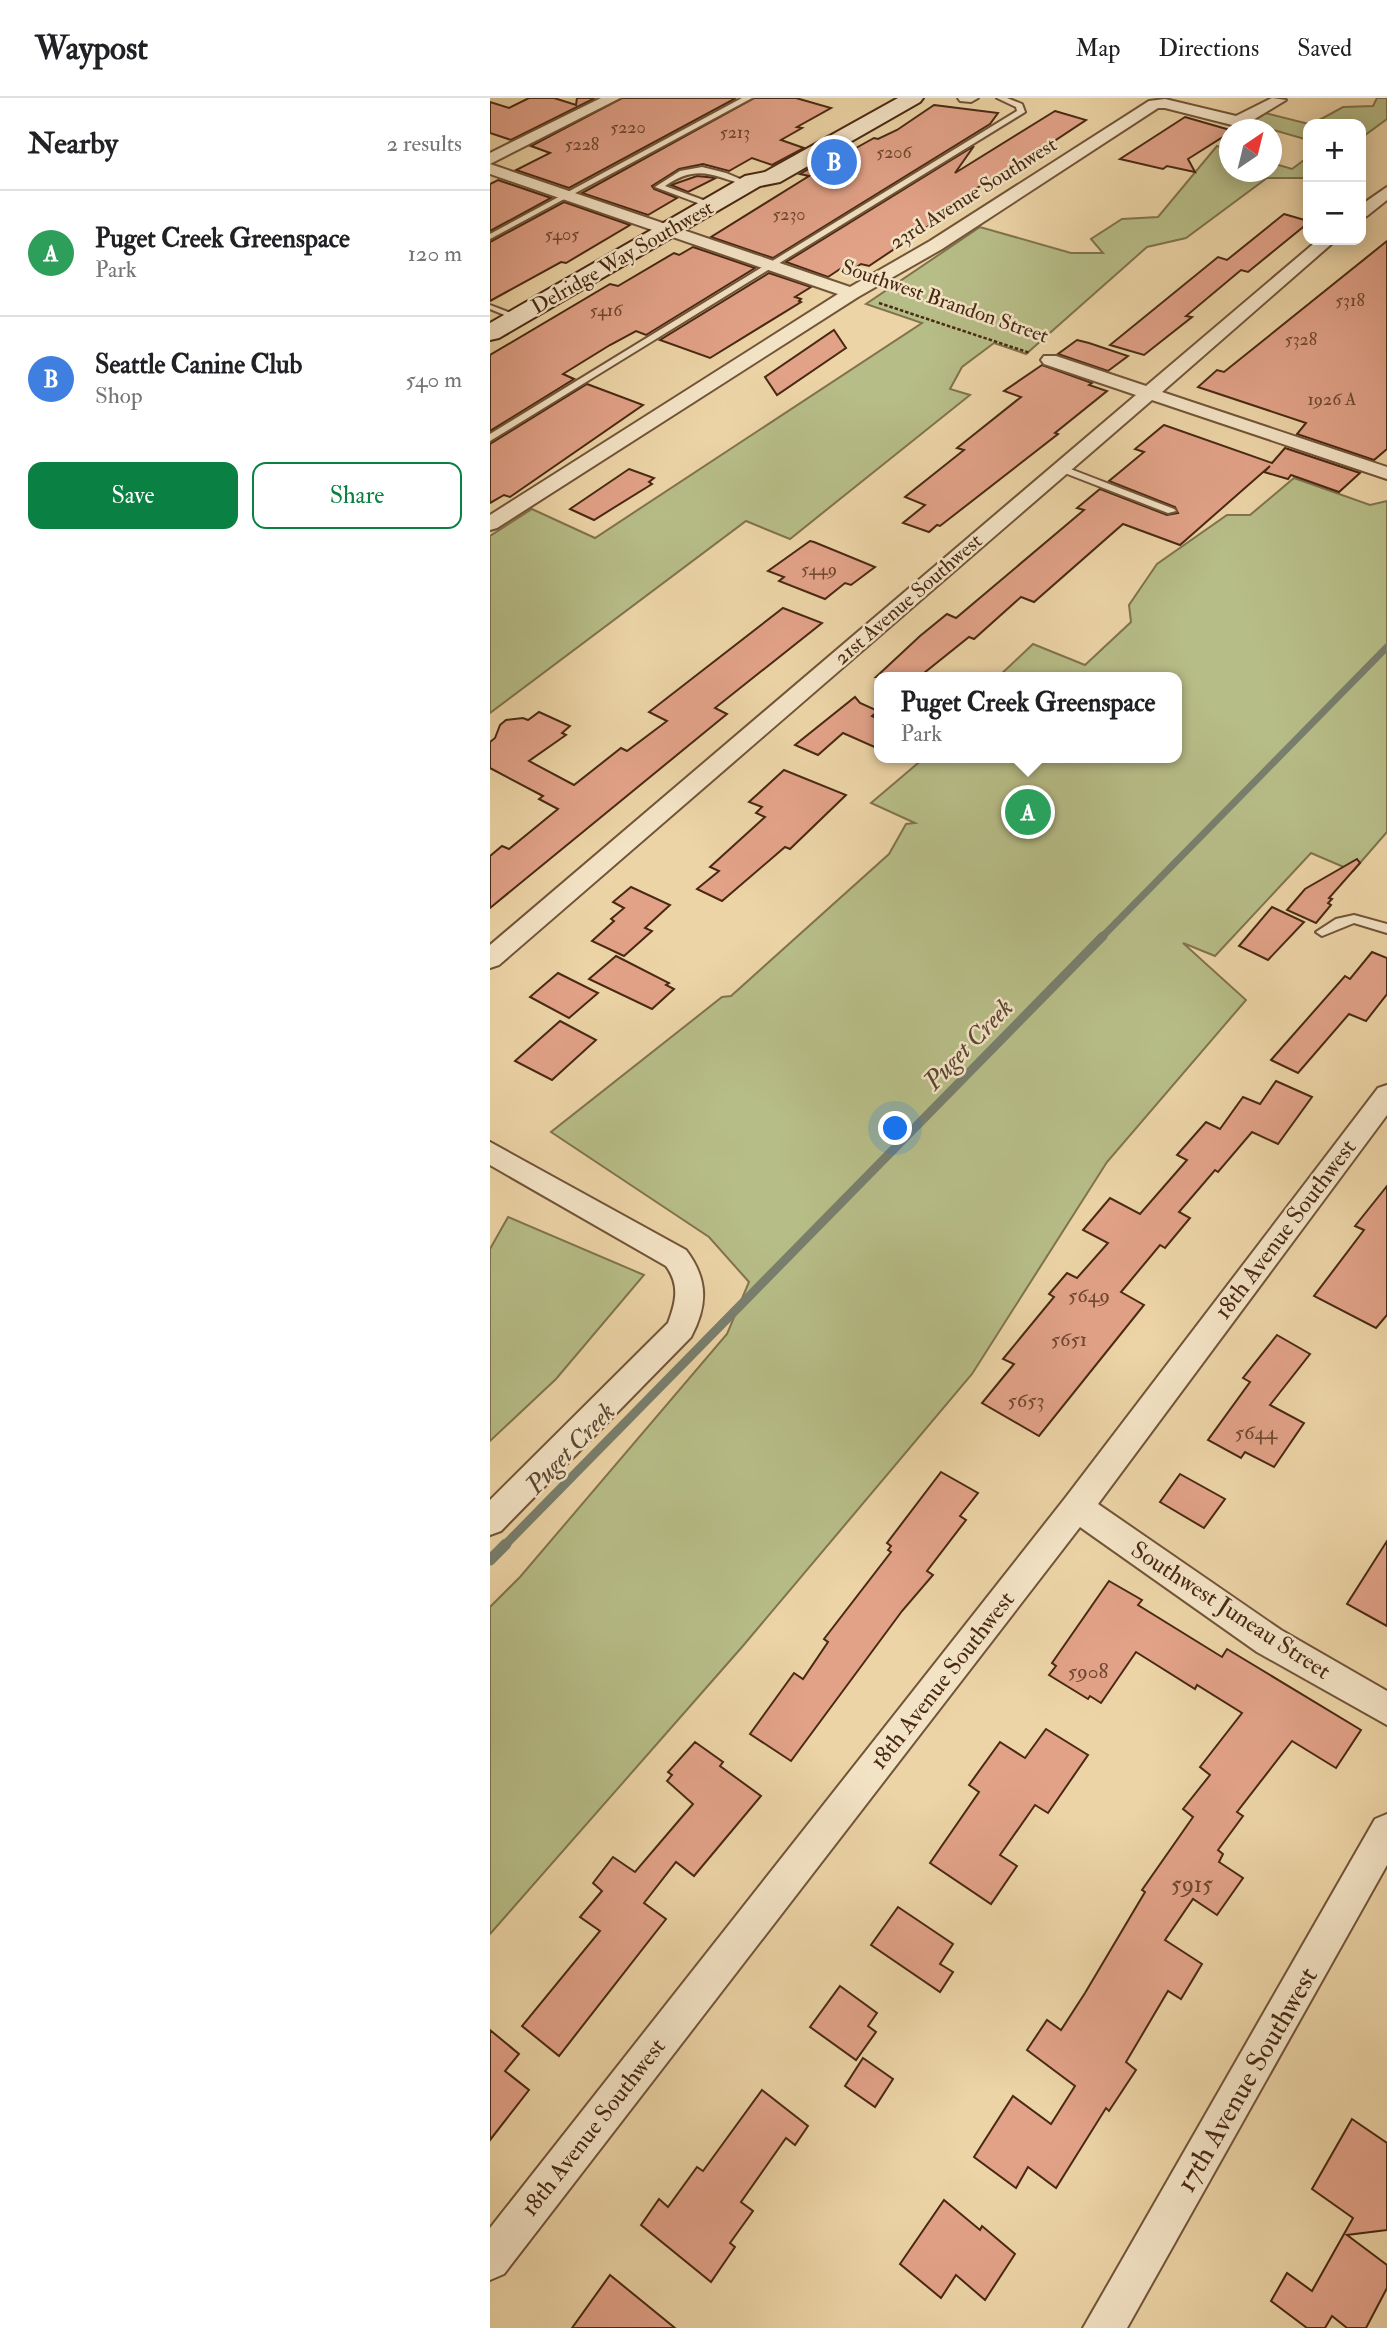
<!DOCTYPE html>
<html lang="en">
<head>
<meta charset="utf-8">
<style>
	body { margin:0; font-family:"IM FELL Double Pica",serif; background:#f6f6f6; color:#202124 }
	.controls { position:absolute; right:21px; top:21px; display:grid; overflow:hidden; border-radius:14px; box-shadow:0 4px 18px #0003 }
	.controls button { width:63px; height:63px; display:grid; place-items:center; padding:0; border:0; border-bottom:2px solid #e0e0e0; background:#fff; color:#202124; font:35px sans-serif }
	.compass { position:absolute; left:729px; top:21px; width:63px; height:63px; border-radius:50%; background:#fff; box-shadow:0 4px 18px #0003; rotate:35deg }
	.you { position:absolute; left:406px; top:1031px; width:24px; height:24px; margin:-18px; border:5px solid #fff; border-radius:50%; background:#1a73e8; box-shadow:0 0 0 10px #1a73e833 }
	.badge { display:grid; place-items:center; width:46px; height:46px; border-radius:50%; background:#0b8043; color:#fff; font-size:23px; font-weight:700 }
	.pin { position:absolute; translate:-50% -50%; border:4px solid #fff; box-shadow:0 2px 7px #0006 }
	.popup { position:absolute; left:384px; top:574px; width:308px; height:91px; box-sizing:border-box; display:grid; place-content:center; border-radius:14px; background:#fff; filter:drop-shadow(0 2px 5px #0005); font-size:23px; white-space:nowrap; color:#757577 }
	.popup b { font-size:26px; color:#202124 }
	.popup::after { content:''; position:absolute; left:50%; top:100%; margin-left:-14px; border:14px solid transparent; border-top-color:#fff }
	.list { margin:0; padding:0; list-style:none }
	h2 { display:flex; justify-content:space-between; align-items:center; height:91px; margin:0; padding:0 28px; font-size:30px }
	h2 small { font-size:23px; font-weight:400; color:#757577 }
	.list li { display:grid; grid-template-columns:46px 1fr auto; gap:21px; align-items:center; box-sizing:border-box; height:126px; padding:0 28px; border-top:2px solid #e0e0e0 }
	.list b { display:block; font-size:26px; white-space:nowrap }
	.list p { margin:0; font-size:23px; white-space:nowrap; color:#757577 }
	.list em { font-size:23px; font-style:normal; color:#757577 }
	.actions { display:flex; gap:14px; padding:21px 28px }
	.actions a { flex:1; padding:16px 0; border:2px solid #0b8043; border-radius:14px; text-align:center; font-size:24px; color:#0b8043 }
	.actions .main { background:#0b8043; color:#fff }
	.map { position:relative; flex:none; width:897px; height:2230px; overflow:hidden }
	header { display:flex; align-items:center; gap:42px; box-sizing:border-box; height:98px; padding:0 35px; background:#fff; border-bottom:2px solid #e0e0e0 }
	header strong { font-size:33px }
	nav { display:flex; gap:38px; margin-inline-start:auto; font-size:24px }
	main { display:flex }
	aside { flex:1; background:#fff }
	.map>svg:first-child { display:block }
</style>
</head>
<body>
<header>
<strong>Waypost</strong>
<nav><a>Map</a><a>Directions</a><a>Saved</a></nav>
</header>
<main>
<aside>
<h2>Nearby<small>2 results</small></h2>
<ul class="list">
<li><span class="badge" style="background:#2e9e5b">A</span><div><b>Puget Creek Greenspace</b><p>Park</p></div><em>120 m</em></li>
<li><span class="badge" style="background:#3f7fe0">B</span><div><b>Seattle Canine Club</b><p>Shop</p></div><em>540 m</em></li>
</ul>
<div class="actions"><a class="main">Save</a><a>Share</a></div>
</aside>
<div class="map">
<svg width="897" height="2230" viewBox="0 0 897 2230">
	<rect width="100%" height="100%" fill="#ecd4a6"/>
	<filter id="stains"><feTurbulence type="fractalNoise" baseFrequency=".00286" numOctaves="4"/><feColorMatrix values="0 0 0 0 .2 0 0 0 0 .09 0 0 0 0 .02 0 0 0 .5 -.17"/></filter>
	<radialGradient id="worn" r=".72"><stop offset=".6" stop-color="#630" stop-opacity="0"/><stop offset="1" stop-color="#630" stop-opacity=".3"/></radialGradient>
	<g fill="#b7bd87" stroke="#80734d" stroke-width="2">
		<polygon points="887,0 897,0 897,21 871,40 871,26 822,26 853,9 883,8"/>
		<polygon points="775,15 819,26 818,42 759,25"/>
		<polygon points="727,48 739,52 740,74 782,74 782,65 802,71 818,59 818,80 777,80 696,140 657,149 536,256 504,245 472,269 460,291 480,297 300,441 256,423 0,615 0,438 42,411 105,440 432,225 376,206 490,129 581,155 613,155 601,141 632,121 668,119"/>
		<polygon points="804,380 880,407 897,403 897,734 863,773 821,755 725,858 693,845 756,902 617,1064 482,1276 252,1549 0,1836 0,1509 30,1479 237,1236 259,1184 219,1139 61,1034 232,899 241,898 399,756 416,726 425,725 381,705 434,660 687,660 687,579 508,579 543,546 595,567 641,524 639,507 667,466 737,417 760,417"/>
		<polygon points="18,1119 154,1177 66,1281 0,1343 0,1151"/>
	</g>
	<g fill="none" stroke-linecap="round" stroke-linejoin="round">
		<polyline stroke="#797f6e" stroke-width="7" points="611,840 897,549"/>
		<polyline stroke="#797f6e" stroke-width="9" points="14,1448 613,838"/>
		<polyline stroke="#797f6e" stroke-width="11" points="0,1462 16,1446"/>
	</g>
	<g fill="#e2a288" stroke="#492913" stroke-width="2">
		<polygon points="39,0 64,0 86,7 87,0 105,0 21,42 0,35 0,4 19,10"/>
		<polygon points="132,0 246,0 79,90 26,72 60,55 41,48"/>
		<polygon points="264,0 306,0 341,10 307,29 312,30 291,42 314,50 282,67 262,60 239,73 213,66 189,71 162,88 164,91 187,100 158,117 92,95"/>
		<polygon points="444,7 508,15 500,26 283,160 221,139 319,78 310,76 341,58 348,60 384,40 388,41 407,32"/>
		<polygon points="565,13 596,22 528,67 525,67 474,98 477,99 448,118 452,119 379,168 371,166 362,172 353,169 338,179 296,164 484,48 465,75"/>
		<polygon points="695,19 740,32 739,35 698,61 705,74 677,68 673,71 630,61"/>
		<polygon points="207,78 226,80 198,94 181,87"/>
		<polygon points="8,82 61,100 0,133 0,86"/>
		<polygon points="74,104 140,127 76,165 71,164 0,203 0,144"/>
		<polygon points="794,116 818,123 818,125 758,174 751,172 696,218 702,219 654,257 620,247 728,159 737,162"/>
		<polygon points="897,143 897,351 884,362 807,336 816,325 708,289 727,272 734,274"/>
		<polygon points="203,149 265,170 156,237 146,233 120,247 73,276 84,281 0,333 0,257 120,186 128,188 184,155 189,157"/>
		<polygon points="279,175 321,189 305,199 311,201 309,203 311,204 220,260 170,242"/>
		<polygon points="344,232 356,250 287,297 275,279"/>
		<polygon points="587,242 599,245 638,258 618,273 568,256"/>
		<polygon points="552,267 602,285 599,287 617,293 565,335 568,336 450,428 447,427 439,434 413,425 435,407 415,399 474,352 467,350 531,299 514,293"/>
		<polygon points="97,286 153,307 20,399 14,397 0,405 0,346"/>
		<polygon points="674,327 782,365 795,350 870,375 849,394 801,377 798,381 774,374 780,368 690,447 633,426 544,504 531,499 484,541 479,539 429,579 386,579 430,538 457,516 466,520 594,412 587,410 610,391 677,417 688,415 685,409 619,383 654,354 645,351"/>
		<polygon points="139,371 164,380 159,384 162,386 104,422 80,411"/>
		<polygon points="320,443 324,444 385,469 361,487 355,485 335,501 289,483 294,479 278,473"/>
		<polygon points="293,510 332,525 225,610 237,616 0,810 0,758 12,748 19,751 68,711 49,701 53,698 0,670 0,644 5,640 10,627 16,622 33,620 38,622 49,614 80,628 72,635 76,637 39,663 84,687 131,650 137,653 177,623 159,614"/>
		<polygon points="365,599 370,605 388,613 382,618 389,622 389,651 353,635 328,657 305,647"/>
		<polygon points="294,672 356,697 300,751 295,749 232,803 207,791 229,773 220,769 275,719 266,715 272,709 259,704"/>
		<polygon points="867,761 870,765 839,800 842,801 838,805 841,807 826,825 797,812 815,791"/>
		<polygon points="141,789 180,807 155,830 162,833 134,858 102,843 124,823 121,821 134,810 123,804"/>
		<polygon points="782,809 814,824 778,862 749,848"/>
		<polygon points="882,854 897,860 897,896 876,923 859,916 808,975 781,962 855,878 860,881"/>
		<polygon points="126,858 179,885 176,887 184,891 162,911 99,881"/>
		<polygon points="68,875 108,895 79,920 40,899"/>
		<polygon points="70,923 106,942 62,982 25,963"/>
		<polygon points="786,983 822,999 788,1046 762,1034 728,1074 725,1072 689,1114 700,1120 675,1150 670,1147 631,1194 654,1207 549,1338 492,1305 524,1266 513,1261 564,1199 559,1196 577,1175 587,1180 618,1145 593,1132 620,1100 650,1116 697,1062 687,1057 716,1024 730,1031 753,999 770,1006"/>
		<polygon points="897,1088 897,1217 886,1230 824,1198 874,1132 865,1128"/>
		<polygon points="787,1237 820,1256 780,1307 814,1325 784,1369 755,1354 751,1360 718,1342 760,1284 753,1280"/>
		<polygon points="451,1374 488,1395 470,1418 476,1422 437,1473 443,1477 412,1513 301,1663 260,1636 304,1575 313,1581 338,1544 334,1541 401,1454 398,1452 401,1448 397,1445"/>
		<polygon points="690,1376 735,1401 714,1430 670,1404"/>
		<polygon points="897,1443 897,1528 857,1506"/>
		<polygon points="619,1483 652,1502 648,1507 732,1559 737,1551 871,1632 846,1670 802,1643 747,1714 753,1718 728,1752 733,1756 729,1764 753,1780 727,1817 703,1801 675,1842 712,1866 691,1901 678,1893 636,1964 646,1972 619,2013 616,2010 566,2090 538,2069 526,2090 484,2059 523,1998 561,2026 585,1988 537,1952 557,1922 571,1932 595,1895 655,1794 652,1792 703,1719 693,1711 720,1677 710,1669 752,1615 707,1587 705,1591 646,1554 611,1605 600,1598 598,1601 559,1577 566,1568 562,1565"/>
		<polygon points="556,1631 598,1657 558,1715 545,1707 510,1757 527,1768 501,1806 440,1765 489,1694 479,1687 510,1644 535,1660"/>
		<polygon points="205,1644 233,1664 230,1668 271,1698 204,1778 186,1764 154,1805 176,1821 69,1958 32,1928 110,1833 90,1819 112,1793 103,1785 123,1759 145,1774 203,1706 177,1683 182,1677 178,1674"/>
		<polygon points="408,1809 463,1846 450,1866 463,1874 450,1894 381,1847"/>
		<polygon points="350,1888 387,1915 378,1928 386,1934 366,1962 320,1929"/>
		<polygon points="0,1932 29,1956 15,1973 39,1992 0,2042"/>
		<polygon points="373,1960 403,1981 385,2009 355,1988"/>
		<polygon points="272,1992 318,2028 305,2047 296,2040 251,2104 263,2113 240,2145 245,2149 221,2184 151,2127 169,2101 178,2109 207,2069 213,2073"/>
		<polygon points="862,2021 897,2045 897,2132 857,2137 897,2167 897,2190 876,2230 857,2230 842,2218 835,2230 817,2230 781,2203 797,2175 822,2193 863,2120 822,2091"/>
		<polygon points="454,2102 490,2132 492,2128 525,2156 495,2202 466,2177 451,2200 410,2166"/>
		<polygon points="120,2177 185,2230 82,2230"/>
	</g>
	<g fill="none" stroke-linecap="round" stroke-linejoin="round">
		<defs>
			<g id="lane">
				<polygon points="252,0 262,0 0,141 0,136"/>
				<polygon points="507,0 517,0 532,6 535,14 0,343 0,336 527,13 526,9"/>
				<path d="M 212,69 L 236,75 L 262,86 L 258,88 C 224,78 208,65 175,88 L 224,106 L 225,108 L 221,110 L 165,89 L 190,73 Z"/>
				<polygon points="0,207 31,219 27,222 0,211"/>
				<polygon points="570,367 684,411 686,413 678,415 567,372 565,370"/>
				<polygon points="864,817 897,826 897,835 864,825 832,838 826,834 846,821"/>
			</g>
			<g id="street">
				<polygon points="111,0 130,0 0,66 0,55"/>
				<polygon points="468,0 488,0 481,4 470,3"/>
				<polygon points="782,0 796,2 758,25 746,28 675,10 668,10 452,151 368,199 7,430 0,432 0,417 348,196 0,76 0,66 360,189 440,143 659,3 675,1 746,18"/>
				<polygon points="897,89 897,102 877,118 871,120 871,107"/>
				<polygon points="828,142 846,142 672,294 897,369 897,381 662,302 9,867 0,870 0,847 646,297 554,266 551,262 554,258 566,258 656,288"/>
				<polygon points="897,987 897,1017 608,1406 791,1532 897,1593 897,1627 767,1554 590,1429 14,2176 0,2182 0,2130 576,1399 888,990"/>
				<path d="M 0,1044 L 196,1152 C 218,1181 218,1207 201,1239 L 11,1433 L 0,1437 L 0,1402 L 178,1225 C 186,1204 190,1187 176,1168 L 0,1067 Z"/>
				<polygon points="897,1716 897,1767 637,2230 593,2230 885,1721"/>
			</g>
			<polygon id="secondary" points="408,0 433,0 430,4 290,84 270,88 9,240 0,242 0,225 255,78 275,74"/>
		</defs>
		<use href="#lane" stroke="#725438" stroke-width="4"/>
		<use href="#street" stroke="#725438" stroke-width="4"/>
		<use href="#secondary" stroke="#492913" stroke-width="4"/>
		<polyline stroke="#492913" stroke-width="2.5" stroke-dasharray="3.5 2" stroke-linecap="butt" points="389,205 540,255"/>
		<use href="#lane" fill="#f3e3c5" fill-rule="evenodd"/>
		<use href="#street" fill="#f3e3c5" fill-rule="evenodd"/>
		<use href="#secondary" fill="#f3e3c5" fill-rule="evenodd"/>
	</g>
	<g text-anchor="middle" stroke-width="5" stroke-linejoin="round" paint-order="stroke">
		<g font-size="18" fill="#6f4730">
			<text x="138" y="35">5220</text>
			<text x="245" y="40">5213</text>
			<text x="92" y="52">5228</text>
			<text x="404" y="60">5206</text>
			<text x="299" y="122">5230</text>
			<text x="72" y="142">5405</text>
			<text x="860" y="208">5318</text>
			<text x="116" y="218">5416</text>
			<text x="811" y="247">5328</text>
			<text x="842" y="307">1926 A</text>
			<text x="329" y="477">5449</text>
		</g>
		<g font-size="21" fill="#492913" stroke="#f3e3c5">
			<text transform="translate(483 95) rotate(-32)" y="7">23rd Avenue Southwest</text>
			<text transform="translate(132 159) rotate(-30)" y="7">Delridge Way Southwest</text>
			<text transform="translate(455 203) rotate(19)" y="7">Southwest Brandon Street</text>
			<text transform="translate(418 501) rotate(-41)" y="7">21st Avenue Southwest</text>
		</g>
		<g font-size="21" fill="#6f4730">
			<text x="599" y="1204">5649</text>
			<text x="579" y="1248">5651</text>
			<text x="536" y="1309">5653</text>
			<text x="766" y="1341">5644</text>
			<text x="598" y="1580">5908</text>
		</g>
		<g font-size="24" fill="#492913" stroke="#f3e3c5">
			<text transform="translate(795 1131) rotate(-53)" y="8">18th Avenue Southwest</text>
			<text transform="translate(741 1512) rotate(33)" y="8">Southwest Juneau Street</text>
			<text transform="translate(452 1582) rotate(-52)" y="8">18th Avenue Southwest</text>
			<text transform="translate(103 2029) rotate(-52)" y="8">18th Avenue Southwest</text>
		</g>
		<g font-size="24" fill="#6f4730">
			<text x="702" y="1794">5915</text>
		</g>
		<g font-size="26" font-style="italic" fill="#594631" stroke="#f3e3c5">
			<text transform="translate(478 946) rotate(-46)" y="9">Puget Creek</text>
			<text transform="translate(80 1350) rotate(-46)" y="9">Puget Creek</text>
		</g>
		<g font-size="28" fill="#492913" stroke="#f3e3c5">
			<text transform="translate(756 1981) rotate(-60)" y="10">17th Avenue Southwest</text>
		</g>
	</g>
	<rect width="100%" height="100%" filter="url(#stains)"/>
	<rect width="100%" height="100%" fill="url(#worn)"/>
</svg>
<div class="controls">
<button>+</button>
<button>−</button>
</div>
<svg class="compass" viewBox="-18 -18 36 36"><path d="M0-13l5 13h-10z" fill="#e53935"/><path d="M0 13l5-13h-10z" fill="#757577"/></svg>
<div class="you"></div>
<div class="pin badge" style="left:538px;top:714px;background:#2e9e5b">A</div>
<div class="popup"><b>Puget Creek Greenspace</b>Park</div>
<div class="pin badge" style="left:344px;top:64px;background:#3f7fe0">B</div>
</div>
</main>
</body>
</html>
